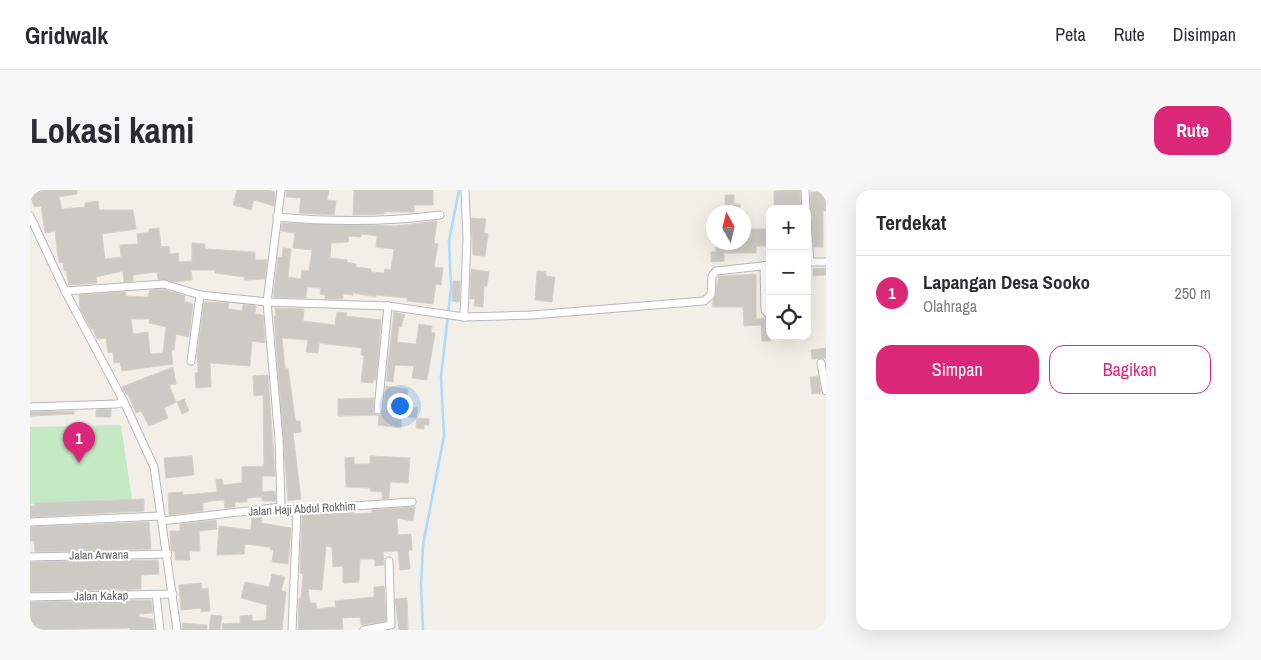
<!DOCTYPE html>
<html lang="id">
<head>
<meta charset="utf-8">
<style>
	body { margin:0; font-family:"Archivo Narrow",sans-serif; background:#f7f7f7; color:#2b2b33 }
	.controls { position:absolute; right:15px; top:15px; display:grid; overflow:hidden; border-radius:10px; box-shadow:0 5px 20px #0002 }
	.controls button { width:45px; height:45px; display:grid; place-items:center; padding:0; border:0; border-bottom:1px solid #e1e1e2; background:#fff; color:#2b2b33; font:25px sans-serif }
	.compass { position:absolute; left:676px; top:15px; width:45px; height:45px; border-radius:50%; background:#fff; box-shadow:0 5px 20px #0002; rotate:352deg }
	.you { position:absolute; left:369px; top:215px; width:18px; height:18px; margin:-12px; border:4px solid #fff; border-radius:50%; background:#1a73e8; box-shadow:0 0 0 8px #1a73e833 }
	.badge { display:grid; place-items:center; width:32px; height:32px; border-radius:50%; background:#db2777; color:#fff; font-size:16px; font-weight:700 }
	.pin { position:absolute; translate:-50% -41px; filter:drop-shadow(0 1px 2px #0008) }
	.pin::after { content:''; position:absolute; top:26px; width:18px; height:15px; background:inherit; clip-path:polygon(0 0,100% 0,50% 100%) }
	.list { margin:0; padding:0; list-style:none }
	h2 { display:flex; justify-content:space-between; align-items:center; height:65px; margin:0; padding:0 20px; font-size:21px }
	h2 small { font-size:16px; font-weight:400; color:#7c7c81 }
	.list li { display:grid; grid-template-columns:32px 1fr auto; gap:15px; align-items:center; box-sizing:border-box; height:75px; padding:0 20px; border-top:1px solid #e1e1e2 }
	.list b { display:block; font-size:19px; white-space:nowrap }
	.list p { margin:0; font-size:16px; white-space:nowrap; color:#7c7c81 }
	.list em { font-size:16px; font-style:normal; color:#7c7c81 }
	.actions { display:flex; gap:10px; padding:15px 20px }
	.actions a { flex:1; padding:11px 0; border:1px solid #db2777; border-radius:15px; text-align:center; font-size:18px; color:#db2777 }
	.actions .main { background:#db2777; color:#fff }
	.icon { flex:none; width:28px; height:28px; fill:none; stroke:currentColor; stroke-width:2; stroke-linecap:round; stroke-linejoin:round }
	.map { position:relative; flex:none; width:796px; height:440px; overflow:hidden; border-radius:15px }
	header { display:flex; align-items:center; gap:30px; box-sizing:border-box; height:70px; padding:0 25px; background:#fff; border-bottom:1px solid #e1e1e2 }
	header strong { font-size:24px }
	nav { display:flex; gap:28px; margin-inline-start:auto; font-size:18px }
	.intro { display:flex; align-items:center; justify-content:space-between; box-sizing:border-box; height:120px; padding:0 30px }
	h1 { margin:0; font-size:35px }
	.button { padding:12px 22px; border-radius:15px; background:#db2777; color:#fff; font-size:18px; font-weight:700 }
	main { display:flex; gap:30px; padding:0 30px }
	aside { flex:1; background:#fff; border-radius:15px; box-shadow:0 5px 20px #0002 }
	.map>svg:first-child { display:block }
</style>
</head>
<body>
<header>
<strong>Gridwalk</strong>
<nav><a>Peta</a><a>Rute</a><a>Disimpan</a></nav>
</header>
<div class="intro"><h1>Lokasi kami</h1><a class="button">Rute</a></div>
<main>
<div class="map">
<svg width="796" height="440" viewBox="0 0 796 440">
	<rect width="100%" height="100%" fill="#f1efe8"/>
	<polygon fill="#c5e8c5" points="91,235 102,310 0,314 0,237"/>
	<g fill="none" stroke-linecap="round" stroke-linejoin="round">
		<polyline stroke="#aadaff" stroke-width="2.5" points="393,440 391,396 393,355 414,246 411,186 421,98 419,51 429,0"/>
	</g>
	<g fill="#cccac5" stroke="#d6d1c6" fill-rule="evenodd">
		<polygon points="0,0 47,0 47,4 29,7 32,19 55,17 55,13 68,11 69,20 103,20 106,39 72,44 75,69 91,67 90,55 108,54 107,44 119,42 119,39 129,38 131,57 139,56 140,64 148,63 149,72 162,71 162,53 175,54 175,59 225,62 225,70 237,70 235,89 214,90 215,87 185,83 185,80 161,80 162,90 145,92 128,89 127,82 103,85 103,91 94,92 93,81 66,87 67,93 39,95 36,81 34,81 33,72 30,73 28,68 25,41 15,43 11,16 4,17 2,9 0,9"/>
		<polygon points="207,0 237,0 245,2 244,16 224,10 221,20 203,15"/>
		<polygon points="256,0 299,0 297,10 306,11 304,25 269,23 271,8 256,7"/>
		<polygon points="324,0 403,0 403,15 384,15 384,22 354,22 354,24 323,25"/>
		<polygon points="765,0 770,0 771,19 744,19 744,1"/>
		<polygon points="780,2 796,2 796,21 793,21 793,57 784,57 780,28"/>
		<polygon points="695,5 704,5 704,14 710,14 710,21 695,22"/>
		<polygon points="441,28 456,29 454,43 458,44 455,66 443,65"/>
		<path d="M 407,31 L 404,53 L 408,54 L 404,77 L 413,78 L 411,95 L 406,94 L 403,114 L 377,111 L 377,108 L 346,105 L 346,107 L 323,103 L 323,105 L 313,104 L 313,109 L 295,109 L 295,105 L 290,104 L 291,98 L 277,97 L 276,108 L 243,107 L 248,67 L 252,67 L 253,58 L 261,59 L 258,87 L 271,89 L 272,80 L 279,81 L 282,60 L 263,58 L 265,43 L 251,41 L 252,33 L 366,36 ZM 332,44 L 347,46 L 346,57 L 364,59 L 361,80 L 355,79 L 354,83 L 341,82 L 341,79 L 326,77 L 326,74 L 317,72 L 317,70 L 300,68 L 301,53 L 318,52 L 319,46 L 331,47 Z"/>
		<polygon points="714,39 740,39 740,56 726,56 726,63 694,63 694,71 681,72 681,62 686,62 686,52 714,52"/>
		<polygon points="796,78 796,85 783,86 783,79"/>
		<polygon points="441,79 459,82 457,96 454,96 453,117 444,116 445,109 440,109"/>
		<polygon points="507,81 516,82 516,86 525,87 522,112 505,110"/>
		<polygon points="726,84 726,129 735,128 740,131 740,151 732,151 731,135 714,136 713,117 682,117 689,86"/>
		<polygon points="423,91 430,91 429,112 422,111"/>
		<path d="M 133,99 L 155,106 L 154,111 L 163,114 L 159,147 L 146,144 L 144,160 L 141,160 L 143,174 L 92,181 L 90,172 L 84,173 L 83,162 L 78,163 L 76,148 L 67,149 L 63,139 L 61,139 L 50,119 L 49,105 L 95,102 L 96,106 L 118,107 L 120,100 ZM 101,129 L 120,129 L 119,133 L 136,137 L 133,163 L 120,164 L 118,142 L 103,144 Z"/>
		<polygon points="174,112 199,113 198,119 212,121 213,115 226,116 225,124 233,125 235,153 222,151 220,176 180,173 181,197 166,198 165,183 168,182 167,165"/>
		<polygon points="245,118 274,119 273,131 305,135 307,122 317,123 316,126 351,130 346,190 343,190 343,193 331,192 334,166 331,165 332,158 289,153 288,163 276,162 278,150 252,148 255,179 258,178 265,228 266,231 270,231 271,242 263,243 271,309 258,311 244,126 246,126"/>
		<polygon points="364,122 375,125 371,137 369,136 367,152 386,154 389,134 402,136 401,142 405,143 397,190 382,188 384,176 365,175 363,192 356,191"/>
		<polygon points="796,158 796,168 782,169 781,160"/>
		<polygon points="143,177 146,194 139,195 146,212 134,218 138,228 119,236 111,221 106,223 98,204 96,205 92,197"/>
		<polygon points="238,185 245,286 232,286 232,302 245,301 246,311 232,311 232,305 232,307 217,308 217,312 205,312 205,317 195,318 194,310 181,311 173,313 173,321 139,325 138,303 153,302 153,305 187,302 186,289 192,289 193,295 212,293 212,277 234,276 233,205 224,206 223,186"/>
		<polygon points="788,186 791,203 782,204 780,187"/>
		<polygon points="356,196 378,199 377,210 380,210 379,217 388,218 386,228 372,226 371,238 348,235 349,225 308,226 308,209 344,208 343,222 347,225 351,225 353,221"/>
		<polygon points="154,209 159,221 152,224 147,212"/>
		<polygon points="81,219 81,227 66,227 66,220"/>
		<polygon points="44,221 44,224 0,226 0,222"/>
		<polygon points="387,228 399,229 399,235 394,235 394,239 386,238"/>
		<polygon points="162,266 164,285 136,288 134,268"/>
		<polygon points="340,266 380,268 378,293 360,292 359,308 352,309 352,302 340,301 341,298 316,297 315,268 324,267 324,274 340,274"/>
		<polygon points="114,309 114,321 0,327 0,316 5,316 5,313"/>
		<polygon points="385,317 383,331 367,328 368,345 381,344 382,360 378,360 380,379 370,380 368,361 353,362 354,375 345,376 345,369 330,369 329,392 313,393 313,376 303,377 302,357 296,356 292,400 278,399 280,413 286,413 287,419 306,417 305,411 344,407 344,397 354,396 356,431 331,435 330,427 312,428 313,439 268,440 269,408 271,408 273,384 270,383 272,325 324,321 324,324 342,323 342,320"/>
		<polygon points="229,325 232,325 231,333 261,338 258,374 242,372 244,360 240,359 240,357 215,354 214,364 187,365 189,336 221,340 222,326"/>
		<polygon points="186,330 187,339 169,341 170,361 159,361 160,370 145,370 145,362 141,360 140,341 150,341 150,334"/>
		<polygon points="119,332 121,359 5,362 4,351 0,351 0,337"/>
		<polygon points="128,370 129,384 111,385 111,399 0,402 0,372"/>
		<polygon points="242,384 255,387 251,400 256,402 252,440 192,440 192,434 210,433 210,426 222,425 222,431 236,430 237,415 211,408 215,392 239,397"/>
		<polygon points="171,393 172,399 178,398 180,421 171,422 171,418 151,420 149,395"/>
		<polygon points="377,408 378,440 369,440 365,409"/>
		<polygon points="121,410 123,423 109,424 109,427 123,429 124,440 100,440 100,438 0,440 0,412"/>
		<polygon points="181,425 192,426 190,440 179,440"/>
		<polygon points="153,433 177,435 177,440 152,440"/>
	</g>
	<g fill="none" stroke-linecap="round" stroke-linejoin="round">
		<defs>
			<g id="street">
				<polyline points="775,0 776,19"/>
				<polyline points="0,26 35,101 94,212 124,277 147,440"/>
				<path d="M 247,27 C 301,32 356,32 410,25"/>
				<polyline points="777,32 780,72"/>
				<polyline points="777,72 796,72"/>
				<polyline points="734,76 735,120 740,126"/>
				<polyline points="35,101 134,94 170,105 237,112 358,116 434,127 502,125 674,111 681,105 682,86 686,81 740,75"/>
				<polyline points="434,127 437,48 435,0"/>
				<polyline points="161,171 170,105"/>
				<polyline points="791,173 796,201"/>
				<polyline points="0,217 86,214 94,212"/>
				<polyline points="348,220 358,116"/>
				<polyline points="251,317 249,249 237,112 251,0"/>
				<polyline points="132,331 251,317 267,320 382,312"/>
				<polyline points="0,332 131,326"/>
				<polyline points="0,367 138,364"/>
				<polyline points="126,405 130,440"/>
				<polyline points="0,407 143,404"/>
				<polyline points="262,440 267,320"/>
				<polyline points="334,440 361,435 359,371"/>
			</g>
		</defs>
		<use href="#street" stroke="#b5b8bc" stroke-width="9"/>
		<use href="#street" stroke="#fff" stroke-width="7"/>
	</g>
	<g text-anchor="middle" stroke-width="4" stroke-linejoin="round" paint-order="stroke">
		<g font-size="12" fill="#5f6368" stroke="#fff">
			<text transform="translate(272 319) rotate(-3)" y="4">Jalan Haji Abdul Rokhim</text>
			<text transform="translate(69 365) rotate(-1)" y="4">Jalan Arwana</text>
			<text transform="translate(71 406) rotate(-1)" y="4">Jalan Kakap</text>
		</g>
	</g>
</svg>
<div class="controls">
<button>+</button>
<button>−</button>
<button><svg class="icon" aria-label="locate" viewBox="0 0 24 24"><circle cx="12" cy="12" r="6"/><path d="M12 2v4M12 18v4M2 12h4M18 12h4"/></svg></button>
</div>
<svg class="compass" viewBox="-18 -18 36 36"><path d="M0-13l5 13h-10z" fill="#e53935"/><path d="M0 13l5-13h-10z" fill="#7c7c81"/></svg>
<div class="you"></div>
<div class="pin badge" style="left:49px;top:273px">1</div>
</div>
<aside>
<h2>Terdekat<small></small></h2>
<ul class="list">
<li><span class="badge">1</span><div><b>Lapangan Desa Sooko</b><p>Olahraga</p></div><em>250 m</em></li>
</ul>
<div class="actions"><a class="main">Simpan</a><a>Bagikan</a></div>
</aside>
</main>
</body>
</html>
